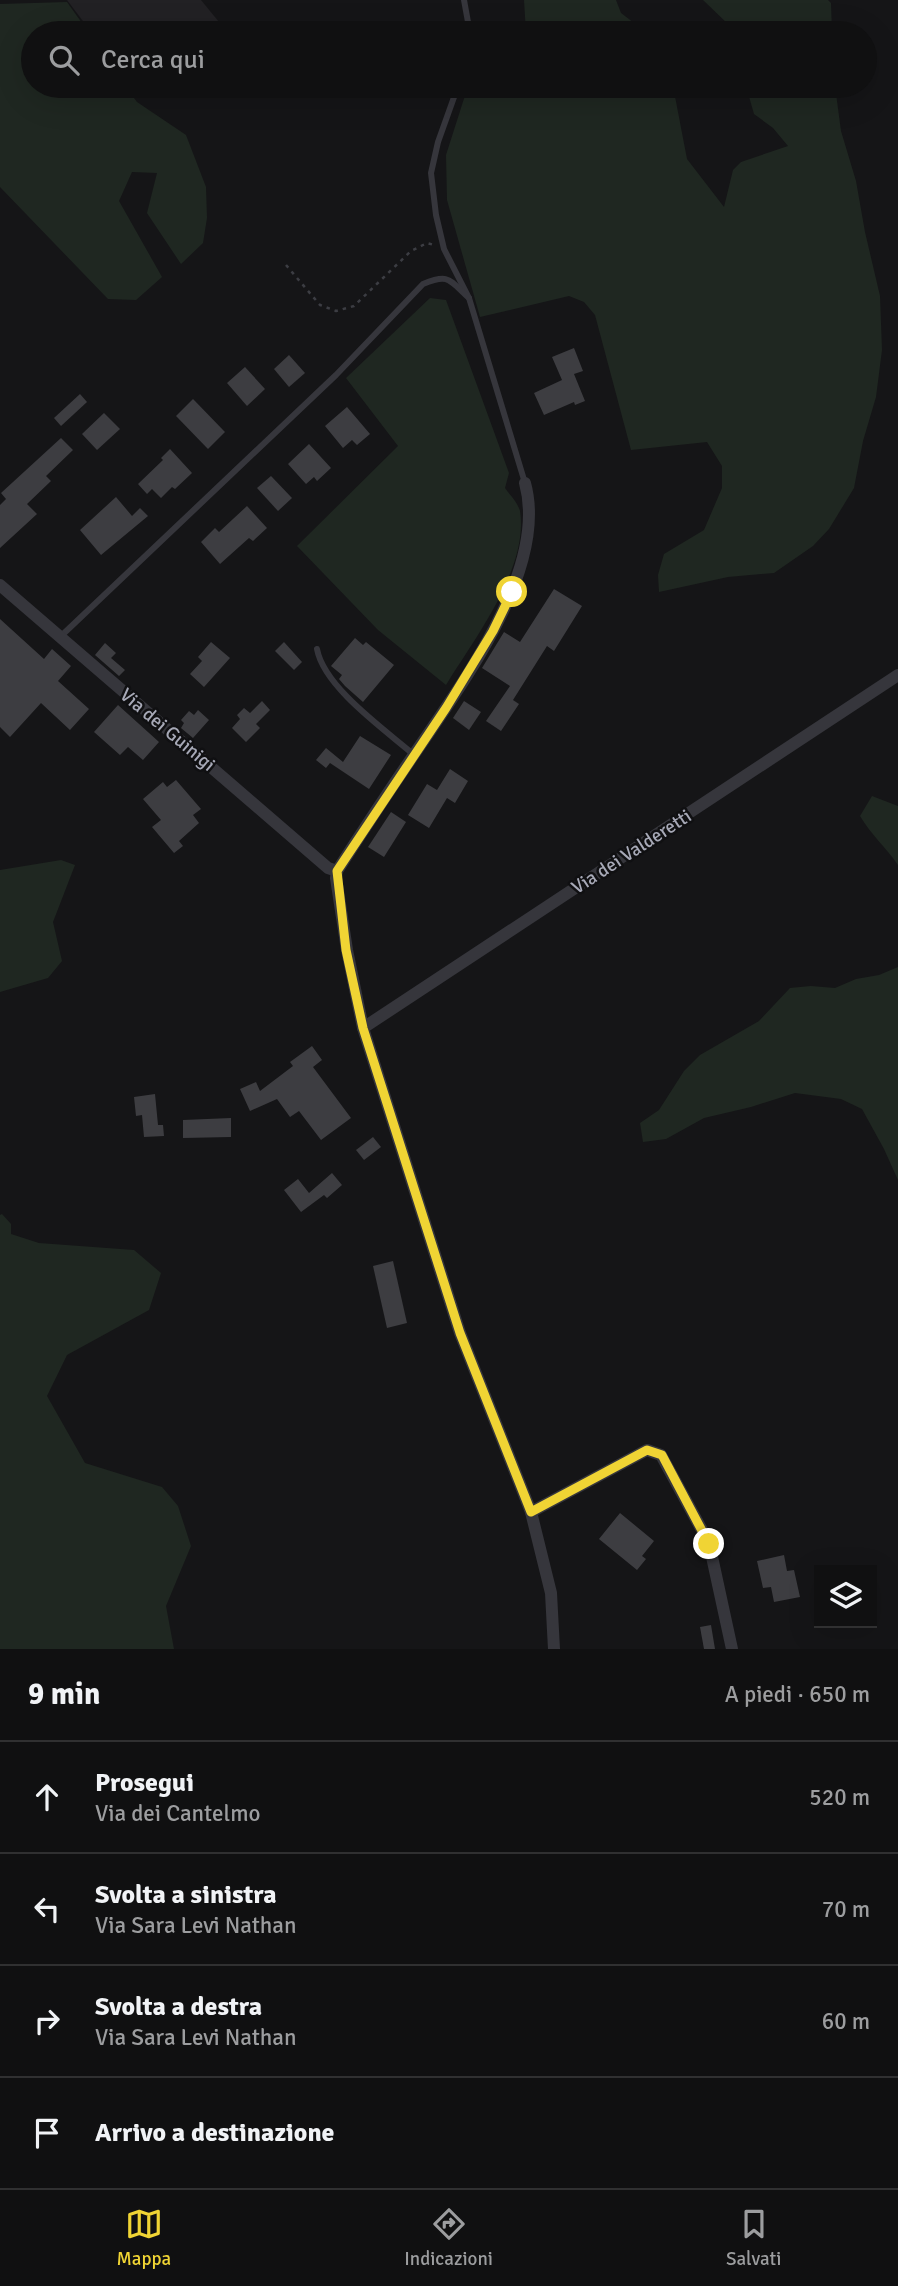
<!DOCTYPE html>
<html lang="it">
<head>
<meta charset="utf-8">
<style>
	body { margin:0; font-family:Signika,sans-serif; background:#19191a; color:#f1f3f6 }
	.controls { position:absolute; right:21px; bottom:21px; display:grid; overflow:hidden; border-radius:0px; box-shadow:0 7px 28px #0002 }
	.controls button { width:63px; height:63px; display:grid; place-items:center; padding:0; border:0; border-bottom:2px solid #303031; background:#101011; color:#f1f3f6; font:35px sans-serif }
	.stop { position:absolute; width:21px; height:21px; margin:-16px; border:5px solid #f0d434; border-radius:50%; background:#fff }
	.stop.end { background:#f0d434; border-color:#fff; box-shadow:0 2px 7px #0008 }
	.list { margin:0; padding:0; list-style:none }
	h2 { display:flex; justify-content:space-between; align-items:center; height:91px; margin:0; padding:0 28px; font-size:30px }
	h2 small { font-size:23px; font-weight:400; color:#9c9d9f }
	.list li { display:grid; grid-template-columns:46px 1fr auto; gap:21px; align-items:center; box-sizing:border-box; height:112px; padding:0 28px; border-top:2px solid #303031 }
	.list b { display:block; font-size:26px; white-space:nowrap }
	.list p { margin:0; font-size:23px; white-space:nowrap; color:#9c9d9f }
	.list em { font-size:23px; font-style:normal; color:#9c9d9f }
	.icon { flex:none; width:38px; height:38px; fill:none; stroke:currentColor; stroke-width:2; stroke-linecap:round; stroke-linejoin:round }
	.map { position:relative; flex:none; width:898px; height:1649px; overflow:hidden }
	.search { position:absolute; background:#101011; box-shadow:0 7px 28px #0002; left:21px; right:21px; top:21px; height:77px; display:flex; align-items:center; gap:18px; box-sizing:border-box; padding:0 24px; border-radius:38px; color:#9c9d9f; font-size:26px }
	.sheet { height:539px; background:#101011 }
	nav { display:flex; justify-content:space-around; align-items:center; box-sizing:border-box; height:98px; border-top:2px solid #303031; background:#101011; font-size:19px; color:#9c9d9f }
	nav a { display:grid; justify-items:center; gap:4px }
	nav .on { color:#f0d434 }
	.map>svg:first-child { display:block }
</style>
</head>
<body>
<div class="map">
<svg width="898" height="1649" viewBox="0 0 898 1649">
	<rect width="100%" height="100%" fill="#151517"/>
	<g fill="#222124">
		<polygon points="67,0 201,0 228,33 92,33"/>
		<polygon points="132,86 241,86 235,90 141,98"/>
	</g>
	<g fill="#1f2721">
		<polygon points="524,0 616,0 621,13 647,33 526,33"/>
		<polygon points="703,0 828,0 831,3 832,33 733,33 730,26"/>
		<polygon points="67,2 89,33 33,33 33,86 125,86 137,102 186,135 206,187 207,218 203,243 181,264 147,213 157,173 132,172 119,201 162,277 136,300 108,299 0,187 0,4"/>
		<polygon points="468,86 673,86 687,159 724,207 733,170 741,162 788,146 773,128 754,114 746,86 835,86 841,131 856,181 865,232 880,296 882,350 876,397 863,441 854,488 829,529 813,546 774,573 728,577 659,592 658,575 664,554 704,530 722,488 722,466 707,442 631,450 595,315 584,302 569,296 480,317 447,200 446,155"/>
		<path d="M 430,298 L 446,300 L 509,473 L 505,488 C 510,495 518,503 520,511 C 529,568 475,638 446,685 L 378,630 L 297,546 L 398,446 L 346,378 Z"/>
		<path d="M 872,796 L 898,806 L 898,865 C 885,846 872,836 860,816 Z"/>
		<polygon points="61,860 75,865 53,922 62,961 48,978 0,992 0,870"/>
		<polygon points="898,967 898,1180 884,1149 862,1109 841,1099 795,1093 751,1107 704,1118 666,1139 643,1142 640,1123 659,1110 684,1071 700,1055 759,1021 790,988 811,986 835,988 856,979 879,975"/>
		<polygon points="2,1214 11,1224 11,1234 39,1243 134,1250 161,1273 149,1310 67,1355 47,1396 85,1463 162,1487 178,1506 191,1546 166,1606 174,1649 0,1649 0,1215"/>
	</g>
	<g fill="#3d3d41">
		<polygon points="574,348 583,371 574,374 585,401 575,405 574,402 544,415 534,393 562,380 552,357"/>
		<polygon points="289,355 305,373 289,387 274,369"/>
		<polygon points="245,367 265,389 247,406 227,383"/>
		<polygon points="80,394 87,402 61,426 54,418"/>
		<polygon points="193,399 225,432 208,449 176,416"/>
		<polygon points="347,407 370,434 357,445 352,440 343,448 325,426"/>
		<polygon points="104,413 120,429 97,450 82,434"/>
		<polygon points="61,438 73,450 46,476 51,481 27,504 37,514 0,548 0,505 6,499 1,493"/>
		<polygon points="309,444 331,468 317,481 314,477 306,484 288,464"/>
		<polygon points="170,449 192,473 175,489 172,487 161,498 152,489 147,494 138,484 163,460 161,458"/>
		<polygon points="271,476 292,498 278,511 257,488"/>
		<polygon points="116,497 132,516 140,508 148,516 101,555 80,530"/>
		<polygon points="247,506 267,528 253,541 249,538 220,564 201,542 215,528 219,532"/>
		<polygon points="554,589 582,606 554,651 547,646 513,700 519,704 501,731 486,721 510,686 482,668 504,632 520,642"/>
		<polygon points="0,619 44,659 52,649 71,666 58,681 89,709 70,730 41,703 10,737 0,727"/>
		<polygon points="355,638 363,645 366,642 394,665 363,702 345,686 339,679 342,675 331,666"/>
		<polygon points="211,642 230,658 204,687 190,674 202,661 198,657"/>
		<polygon points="284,642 302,662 294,670 275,651"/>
		<polygon points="105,643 116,653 111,658 125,670 119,676 95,655"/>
		<polygon points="262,701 270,710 256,724 260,728 246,742 232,728 240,719 237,715 244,708 250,713"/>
		<polygon points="464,701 481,712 469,730 453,718"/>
		<polygon points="118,705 159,742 143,760 128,747 120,755 94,732"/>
		<polygon points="198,710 209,720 193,738 181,728 184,723 181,720 189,711 194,715"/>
		<polygon points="360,736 391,755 369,789 330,763 326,768 316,760 326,748 343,762"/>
		<polygon points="450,769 468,781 455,803 447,798 429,828 408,815 427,784 437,790"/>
		<polygon points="176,780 201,809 193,815 199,823 179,841 183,846 174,853 152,827 161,820 143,799 163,782 167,787"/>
		<polygon points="391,812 406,822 384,857 368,847"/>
		<polygon points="312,1046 322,1060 313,1067 351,1118 321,1140 299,1111 290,1117 277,1099 250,1111 240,1089 256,1082 260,1091 293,1066 290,1062"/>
		<polygon points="155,1094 158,1125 163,1125 164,1136 144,1137 142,1115 136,1116 134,1097"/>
		<polygon points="231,1118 231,1137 183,1138 183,1120"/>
		<polygon points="373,1137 381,1147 364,1160 356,1150"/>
		<polygon points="332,1173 342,1185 327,1198 324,1195 301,1212 284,1190 298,1179 309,1193"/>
		<polygon points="393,1261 407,1323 387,1328 373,1266"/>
		<polygon points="620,1513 654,1541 642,1556 646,1559 637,1570 599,1539"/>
		<polygon points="784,1555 787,1571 794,1570 800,1597 774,1602 771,1587 763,1588 757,1561"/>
		<polygon points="711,1625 715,1649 704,1649 700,1627"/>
	</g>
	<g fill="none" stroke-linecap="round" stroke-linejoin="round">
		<polyline stroke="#3c3d43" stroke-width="2.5" stroke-dasharray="3.5 5" stroke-linecap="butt" points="286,265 320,305 336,311 354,306 411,251 427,243 434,245"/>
		<g stroke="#36363c" stroke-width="6">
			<polyline points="464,0 470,33"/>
			<polyline points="458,86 438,142 431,173 436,215 444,249 469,298 525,483"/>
			<path d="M 60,637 L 336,375 L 423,284 C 450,273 449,280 469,298"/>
			<path d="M 317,649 C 324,687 384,729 413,754"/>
		</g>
		<g stroke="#36363c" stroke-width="12">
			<path d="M 525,483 C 549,570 460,686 413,756 C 387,794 362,832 337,871 L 336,878 L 347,950 L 363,1028 L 460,1333 L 531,1512 L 551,1593 L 554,1649"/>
			<polyline points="0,585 328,868 337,871"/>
			<polyline points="363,1028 898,675"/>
			<polyline points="531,1512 647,1450 661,1455 709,1543 732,1649"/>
		</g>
	</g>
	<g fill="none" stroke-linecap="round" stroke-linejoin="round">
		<polyline stroke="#f0d434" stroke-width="9" points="512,592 493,631 446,708 337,871 346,950 363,1028 460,1333 531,1512 647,1450 662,1455 709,1544"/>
	</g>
	<g text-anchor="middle" stroke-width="5" stroke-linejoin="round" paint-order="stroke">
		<g font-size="19" fill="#a7a9b7" stroke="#101012">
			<text transform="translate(168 729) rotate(40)" y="7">Via dei Guinigi</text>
			<text transform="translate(631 851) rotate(-33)" y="7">Via dei Valderetti</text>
		</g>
	</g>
</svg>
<div class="controls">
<button><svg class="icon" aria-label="layers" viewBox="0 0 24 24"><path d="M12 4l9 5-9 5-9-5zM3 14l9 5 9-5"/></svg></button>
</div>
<div class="stop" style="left:512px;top:592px"></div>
<div class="stop end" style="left:709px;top:1544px"></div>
<div class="search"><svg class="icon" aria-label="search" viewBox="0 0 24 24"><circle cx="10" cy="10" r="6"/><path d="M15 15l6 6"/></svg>Cerca qui</div>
</div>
<section class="sheet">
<h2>9 min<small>A piedi · 650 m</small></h2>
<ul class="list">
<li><svg class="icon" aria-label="ahead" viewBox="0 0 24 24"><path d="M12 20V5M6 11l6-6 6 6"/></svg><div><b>Prosegui</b><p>Via dei Cantelmo</p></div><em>520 m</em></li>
<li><svg class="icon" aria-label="left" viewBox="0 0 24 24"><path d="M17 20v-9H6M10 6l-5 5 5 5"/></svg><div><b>Svolta a sinistra</b><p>Via Sara Levi Nathan</p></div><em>70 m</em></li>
<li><svg class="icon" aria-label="right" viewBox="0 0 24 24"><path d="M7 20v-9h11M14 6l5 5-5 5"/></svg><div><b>Svolta a destra</b><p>Via Sara Levi Nathan</p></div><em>60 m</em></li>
<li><svg class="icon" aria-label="arrive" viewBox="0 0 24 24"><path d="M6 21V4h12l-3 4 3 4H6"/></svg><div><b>Arrivo a destinazione</b></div></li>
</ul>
</section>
<nav>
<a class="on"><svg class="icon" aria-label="map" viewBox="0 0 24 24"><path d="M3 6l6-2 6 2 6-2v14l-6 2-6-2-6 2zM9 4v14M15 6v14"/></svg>Mappa</a>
<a><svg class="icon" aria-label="directions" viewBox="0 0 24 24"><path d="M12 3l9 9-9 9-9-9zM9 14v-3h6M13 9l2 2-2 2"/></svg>Indicazioni</a>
<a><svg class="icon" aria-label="saved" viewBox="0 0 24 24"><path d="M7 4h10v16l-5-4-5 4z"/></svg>Salvati</a>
</nav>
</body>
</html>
